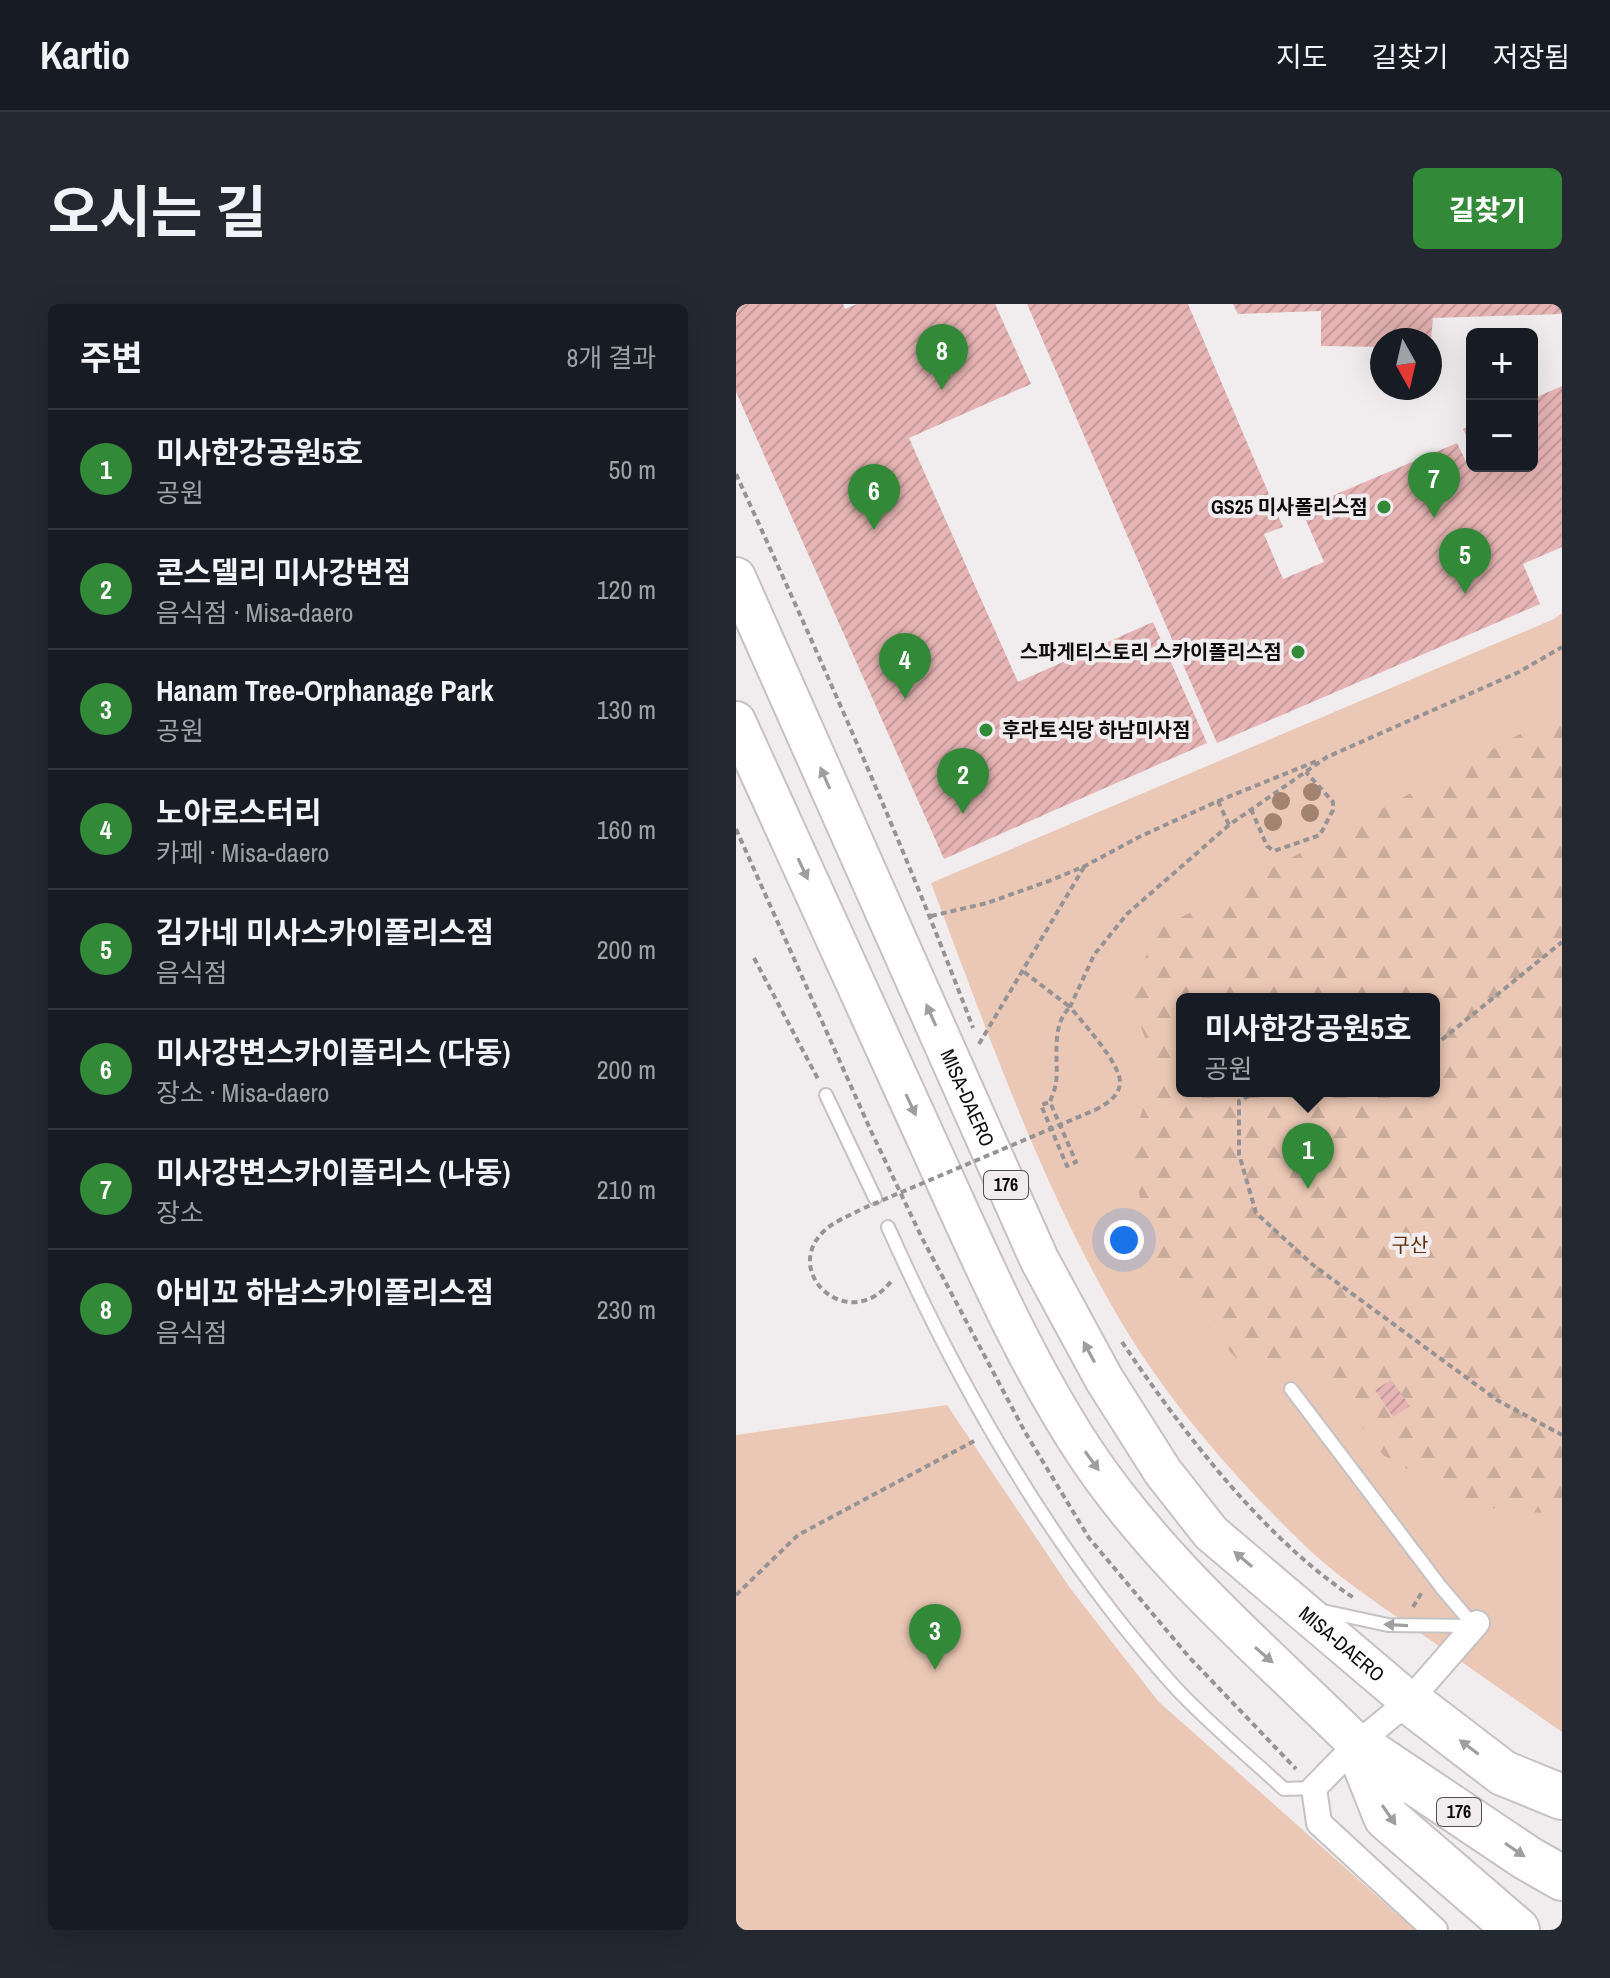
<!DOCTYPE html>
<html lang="ko">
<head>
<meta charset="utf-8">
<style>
	body { margin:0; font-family:"Archivo Narrow","Noto Sans KR",sans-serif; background:#242831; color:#f1f3f6 }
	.controls { position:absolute; right:24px; top:24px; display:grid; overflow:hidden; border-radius:12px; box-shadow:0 8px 32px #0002 }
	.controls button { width:72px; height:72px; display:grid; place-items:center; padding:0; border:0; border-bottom:2px solid #363941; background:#171b24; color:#f1f3f6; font:40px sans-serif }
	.compass { position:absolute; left:634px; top:24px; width:72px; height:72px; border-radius:50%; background:#171b24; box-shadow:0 8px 32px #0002; rotate:172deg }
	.you { position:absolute; left:388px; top:936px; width:28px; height:28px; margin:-20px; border:6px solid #fff; border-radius:50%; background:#1a73e8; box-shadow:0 0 0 12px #1a73e833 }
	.badge { display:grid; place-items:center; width:52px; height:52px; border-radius:50%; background:#328938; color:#fff; font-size:26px; font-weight:700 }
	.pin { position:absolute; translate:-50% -66px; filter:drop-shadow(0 2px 4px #0008) }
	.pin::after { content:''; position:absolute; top:42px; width:28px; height:24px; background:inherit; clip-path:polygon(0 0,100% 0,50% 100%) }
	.popup { position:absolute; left:440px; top:689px; width:264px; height:104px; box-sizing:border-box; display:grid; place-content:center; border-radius:12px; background:#171b24; filter:drop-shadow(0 2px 6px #0005); font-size:26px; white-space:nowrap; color:#9ea1a6 }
	.popup b { font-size:30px; color:#f1f3f6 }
	.popup::after { content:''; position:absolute; left:50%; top:100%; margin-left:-16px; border:16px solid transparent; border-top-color:#171b24 }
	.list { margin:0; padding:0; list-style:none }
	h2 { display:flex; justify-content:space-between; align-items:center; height:104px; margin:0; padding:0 32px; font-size:34px }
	h2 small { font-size:26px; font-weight:400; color:#9ea1a6 }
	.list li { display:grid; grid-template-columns:52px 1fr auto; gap:24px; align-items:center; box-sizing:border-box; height:120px; padding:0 32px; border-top:2px solid #363941 }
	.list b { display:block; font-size:30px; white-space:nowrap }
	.list p { margin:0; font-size:26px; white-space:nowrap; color:#9ea1a6 }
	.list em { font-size:26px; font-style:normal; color:#9ea1a6 }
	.map { position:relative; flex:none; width:826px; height:1626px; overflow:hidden; border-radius:12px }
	header { display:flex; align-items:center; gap:48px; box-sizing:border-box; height:112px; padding:0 40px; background:#171b24; border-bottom:2px solid #363941 }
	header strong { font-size:38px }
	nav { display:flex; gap:44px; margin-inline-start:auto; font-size:28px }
	.intro { display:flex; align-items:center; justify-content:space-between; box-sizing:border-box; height:192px; padding:0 48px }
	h1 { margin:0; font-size:56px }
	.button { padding:20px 36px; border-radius:12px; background:#328938; color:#fff; font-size:28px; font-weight:700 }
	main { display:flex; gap:48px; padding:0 48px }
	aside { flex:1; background:#171b24; border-radius:12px; box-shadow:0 8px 32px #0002 }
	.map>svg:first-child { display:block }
</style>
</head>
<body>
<header>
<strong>Kartio</strong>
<nav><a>지도</a><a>길찾기</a><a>저장됨</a></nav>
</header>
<div class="intro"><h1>오시는 길</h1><a class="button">길찾기</a></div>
<main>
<aside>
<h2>주변<small>8개 결과</small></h2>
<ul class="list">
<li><span class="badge">1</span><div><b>미사한강공원5호</b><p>공원</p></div><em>50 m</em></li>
<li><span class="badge">2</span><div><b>콘스델리 미사강변점</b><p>음식점 · Misa-daero</p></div><em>120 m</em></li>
<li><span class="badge">3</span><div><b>Hanam Tree-Orphanage Park</b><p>공원</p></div><em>130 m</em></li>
<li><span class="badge">4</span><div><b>노아로스터리</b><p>카페 · Misa-daero</p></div><em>160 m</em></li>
<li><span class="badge">5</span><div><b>김가네 미사스카이폴리스점</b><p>음식점</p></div><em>200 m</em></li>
<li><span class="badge">6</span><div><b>미사강변스카이폴리스 (다동)</b><p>장소 · Misa-daero</p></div><em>200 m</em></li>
<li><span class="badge">7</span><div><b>미사강변스카이폴리스 (나동)</b><p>장소</p></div><em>210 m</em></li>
<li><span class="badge">8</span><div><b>아비꼬 하남스카이폴리스점</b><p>음식점</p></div><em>230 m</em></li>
</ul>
</aside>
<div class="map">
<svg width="826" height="1626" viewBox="0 0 826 1626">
	<defs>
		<pattern id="forest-firs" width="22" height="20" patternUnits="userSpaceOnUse" patternTransform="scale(2)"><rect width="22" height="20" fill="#ebc8b5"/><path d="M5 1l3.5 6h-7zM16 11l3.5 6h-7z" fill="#c8ab9a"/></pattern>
		<pattern id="building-hatch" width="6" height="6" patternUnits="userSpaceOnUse" patternTransform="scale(2)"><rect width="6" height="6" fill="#e6b4b4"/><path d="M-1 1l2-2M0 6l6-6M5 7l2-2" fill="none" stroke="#c49a9a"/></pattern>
	</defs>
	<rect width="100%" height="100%" fill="#f1edef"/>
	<g fill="#ebc8b5" fill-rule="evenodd">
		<path d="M 826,309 L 826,1428 C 776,1393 727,1359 677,1324 C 638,1297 597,1270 563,1236 C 499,1174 433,1098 387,1021 C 305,883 252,729 195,579 L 818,315 ZM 446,695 L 698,695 L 698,787 L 446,787 Z"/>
		<polygon points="211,1101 334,1284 422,1397 679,1626 0,1626 0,1131"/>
	</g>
	<path fill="url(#forest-firs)" fill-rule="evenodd" d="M 826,404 L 826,1211 L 736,1202 L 647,1151 L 582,1064 L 500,1054 L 422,966 L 393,849 L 420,761 L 395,698 L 418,628 L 799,422 ZM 446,695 L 698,695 L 698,787 L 446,787 Z"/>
	<g fill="url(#building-hatch)">
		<polygon points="0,0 107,0 109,5 121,0 259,0 295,80 173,134 282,378 417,318 471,439 208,555 0,88"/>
		<polygon points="291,0 452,0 547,223 528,230 547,275 588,258 565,205 721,139 732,162 796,162 796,95 826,82 826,243 787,260 804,300 481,439"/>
		<polygon points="497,0 826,0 826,10 697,14 695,36 646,36 646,43 585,42 585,7 502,10"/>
		<polygon points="736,121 736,145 727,125"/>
		<polygon points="655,1076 674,1102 657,1113 639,1086"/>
	</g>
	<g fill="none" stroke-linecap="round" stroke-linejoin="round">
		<defs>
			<g id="lane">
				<polyline points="90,791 139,894"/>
				<path d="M 152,923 C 225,1087 316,1246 437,1381 C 471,1418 511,1451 548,1485 L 578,1484"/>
				<polyline points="555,1085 705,1283 738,1322"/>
				<polyline points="587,1307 652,1321 738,1322"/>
			</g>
			<polyline id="street" points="699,1626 583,1519 578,1484 621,1440 673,1397 741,1319"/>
			<g id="primary">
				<path id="s1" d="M 0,273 L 303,955 L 368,1075 L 427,1168 L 475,1229 L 673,1397"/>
				<path d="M 0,417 C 63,556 126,694 189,832 C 238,939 284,1049 348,1147 C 423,1260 526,1346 621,1440"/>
			</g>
			<g id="highway">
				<polyline points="673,1397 767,1469 826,1493"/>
				<polyline points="621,1440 650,1513 781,1626"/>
				<polyline points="621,1440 791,1554 826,1574"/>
			</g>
		</defs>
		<use href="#lane" stroke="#c6c2c4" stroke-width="16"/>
		<use href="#street" stroke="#c6c2c4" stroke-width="28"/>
		<use href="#primary" stroke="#c6c2c4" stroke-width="42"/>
		<use href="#highway" stroke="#c6c2c4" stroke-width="48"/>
		<g stroke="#979395" stroke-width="4" stroke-dasharray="6 4" stroke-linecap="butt">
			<path d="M 0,170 C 84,353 166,536 237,724"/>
			<polyline points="482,497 493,521"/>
			<polyline points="515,505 531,542 538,547 584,531 597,506 597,498 570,468"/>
			<polyline points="0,525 135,827 186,934 289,1128 353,1234 453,1353 560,1465"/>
			<polyline points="195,612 251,599 313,577 349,562 403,533 482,497 581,457"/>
			<polyline points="18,654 82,775"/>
			<path d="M 288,668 L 334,703 C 314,723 323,753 320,779 C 319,785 316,792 314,798 L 340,858 L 331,862 L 305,801 L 314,798"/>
			<polyline points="243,740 348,563"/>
			<polyline points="698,742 826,638"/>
			<polyline points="522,787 503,797 503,850 520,909 577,961 761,1096 826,1131"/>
			<path d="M 359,806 C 370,800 383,793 384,779 C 385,760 347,719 334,703 L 358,651 L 391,610 L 493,521 L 591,453 L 783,368 L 826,343"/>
			<path d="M 124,906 C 111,913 96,918 86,929 C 46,971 115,1032 157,975"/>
			<path d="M 386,1038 C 447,1128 527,1234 618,1294"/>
			<polyline points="0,1291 62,1231 240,1136"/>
			<polyline points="677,1303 686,1288"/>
		</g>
		<use href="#lane" stroke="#fff" stroke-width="12"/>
		<use href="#street" stroke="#fff" stroke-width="24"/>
		<use href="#primary" stroke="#fff" stroke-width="38"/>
		<use href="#highway" stroke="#fff" stroke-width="44"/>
		<polyline stroke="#979395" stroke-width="4" stroke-dasharray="6 4" stroke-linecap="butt" points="128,904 359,806"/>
	</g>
	<g fill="#a18370">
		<circle cx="576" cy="488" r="9"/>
		<circle cx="545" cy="497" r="9"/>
		<circle cx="574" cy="509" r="9"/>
		<circle cx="537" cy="518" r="9"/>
	</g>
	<defs><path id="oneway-solid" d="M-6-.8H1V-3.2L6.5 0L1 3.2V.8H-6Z" transform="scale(2)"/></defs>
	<g fill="#9f9e9e">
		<use href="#oneway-solid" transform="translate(89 474) rotate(-114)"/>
		<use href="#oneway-solid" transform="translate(67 565) rotate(65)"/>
		<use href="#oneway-solid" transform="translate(195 711) rotate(-114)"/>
		<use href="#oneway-solid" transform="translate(175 801) rotate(65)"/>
		<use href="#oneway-solid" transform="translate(353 1048) rotate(-118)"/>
		<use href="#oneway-solid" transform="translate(356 1157) rotate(54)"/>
		<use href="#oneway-solid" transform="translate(507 1255) rotate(-140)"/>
		<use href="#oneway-solid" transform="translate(660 1321) rotate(-177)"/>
		<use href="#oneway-solid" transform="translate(528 1351) rotate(41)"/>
		<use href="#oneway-solid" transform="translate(733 1443) rotate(-143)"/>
		<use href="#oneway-solid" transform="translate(653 1511) rotate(55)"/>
		<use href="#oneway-solid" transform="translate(779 1546) rotate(34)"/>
	</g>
	<g fill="#328938" stroke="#f1edef" stroke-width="3">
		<circle cx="648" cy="203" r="8"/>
		<circle cx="562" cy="348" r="8"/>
		<circle cx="250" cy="426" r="8"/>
	</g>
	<g text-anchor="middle" stroke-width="8" stroke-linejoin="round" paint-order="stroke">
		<g fill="#f1edef" stroke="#525051" stroke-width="2">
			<rect x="248" y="867" width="44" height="28" rx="6"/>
			<rect x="701" y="1494" width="44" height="28" rx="6"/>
		</g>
		<g font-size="18" font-weight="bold" fill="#0e0c0d">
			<text x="270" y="887">176</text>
			<text x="723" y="1514">176</text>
		</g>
		<g font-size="20" font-weight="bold" fill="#0e0c0d" stroke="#f1edef" text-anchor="end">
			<text x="632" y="210">GS25 미사폴리스점</text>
			<text x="546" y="355">스파게티스토리 스카이폴리스점</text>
			<text x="266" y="433" text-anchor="start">후라토식당 하남미사점</text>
		</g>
		<g font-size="20" fill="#0e0c0d" stroke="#f1edef">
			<text dy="7" stroke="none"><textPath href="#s1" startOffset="570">MISA-DAERO</textPath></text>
			<text dy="7" stroke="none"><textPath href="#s1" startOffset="1242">MISA-DAERO</textPath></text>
		</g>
		<g font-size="20" fill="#602d08" stroke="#f1edef">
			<text x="674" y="948">구산</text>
		</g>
	</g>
</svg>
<div class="controls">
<button>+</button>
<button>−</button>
</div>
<svg class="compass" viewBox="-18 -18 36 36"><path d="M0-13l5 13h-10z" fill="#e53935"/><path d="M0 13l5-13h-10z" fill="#9ea1a6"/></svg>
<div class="you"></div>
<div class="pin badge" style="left:572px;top:885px">1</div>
<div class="popup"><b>미사한강공원5호</b>공원</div>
<div class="pin badge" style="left:227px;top:510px">2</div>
<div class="pin badge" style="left:199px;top:1366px">3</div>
<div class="pin badge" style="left:169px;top:395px">4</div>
<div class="pin badge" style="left:729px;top:290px">5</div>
<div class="pin badge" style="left:138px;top:226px">6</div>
<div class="pin badge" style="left:698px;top:214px">7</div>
<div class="pin badge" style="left:206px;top:86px">8</div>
</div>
</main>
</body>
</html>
